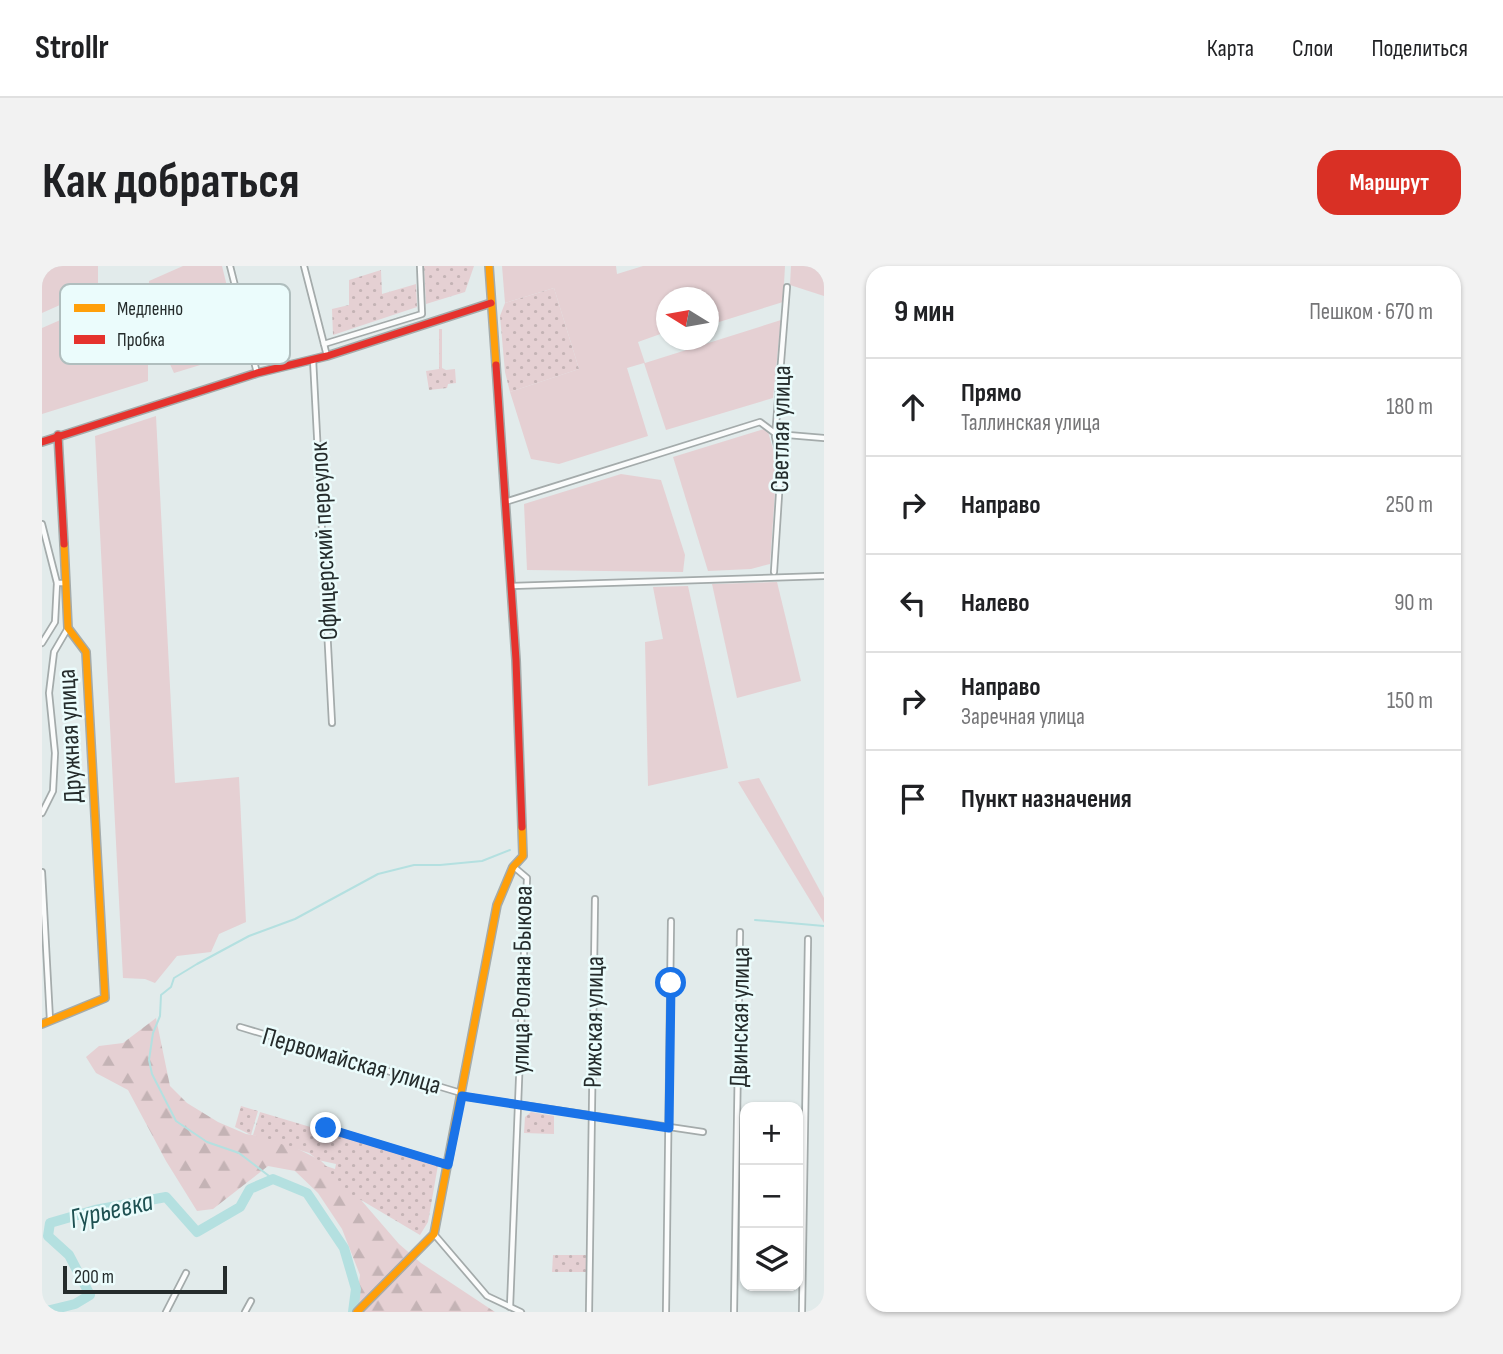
<!DOCTYPE html>
<html lang="ru">
<head>
<meta charset="utf-8">
<style>
	body { margin:0; font-family:"Sofia Sans Condensed",sans-serif; background:#f2f2f2; color:#202124 }
	.controls { position:absolute; right:21px; bottom:21px; display:grid; overflow:hidden; border-radius:14px; box-shadow:0 2px 5px #0004 }
	.controls button { width:63px; height:63px; display:grid; place-items:center; padding:0; border:0; border-bottom:2px solid #e0e0e0; background:#fff; color:#202124; font:35px sans-serif }
	.compass { position:absolute; left:614px; top:21px; width:63px; height:63px; border-radius:50%; background:#fff; box-shadow:0 2px 5px #0004; rotate:281deg }
	.scale { position:absolute; left:21px; bottom:18px; width:164px; box-sizing:border-box; padding-left:7px; border:4px solid #252c2c; border-top:0; font-size:19px; line-height:24px; white-space:nowrap; color:#252c2c; -webkit-text-stroke:5px #ebfcfc; paint-order:stroke }
	.stop { position:absolute; width:21px; height:21px; margin:-16px; border:5px solid #1a73e8; border-radius:50%; background:#fff }
	.stop.end { background:#1a73e8; border-color:#fff; box-shadow:0 2px 7px #0008 }
	.list { margin:0; padding:0; list-style:none }
	h2 { display:flex; justify-content:space-between; align-items:center; height:91px; margin:0; padding:0 28px; font-size:30px }
	h2 small { font-size:23px; font-weight:400; color:#757577 }
	.list li { display:grid; grid-template-columns:46px 1fr auto; gap:21px; align-items:center; box-sizing:border-box; height:98px; padding:0 28px; border-top:2px solid #e0e0e0 }
	.list b { display:block; font-size:26px; white-space:nowrap }
	.list p { margin:0; font-size:23px; white-space:nowrap; color:#757577 }
	.list em { font-size:23px; font-style:normal; color:#757577 }
	.icon { flex:none; width:38px; height:38px; fill:none; stroke:currentColor; stroke-width:2; stroke-linecap:round; stroke-linejoin:round }
	.map { position:relative; flex:none; width:782px; height:1046px; overflow:hidden; border-radius:21px }
	header { display:flex; align-items:center; gap:42px; box-sizing:border-box; height:98px; padding:0 35px; background:#fff; border-bottom:2px solid #e0e0e0 }
	header strong { font-size:33px }
	nav { display:flex; gap:38px; margin-inline-start:auto; font-size:24px }
	.intro { display:flex; align-items:center; justify-content:space-between; box-sizing:border-box; height:168px; padding:0 42px }
	h1 { margin:0; font-size:49px }
	.button { padding:18px 32px; border-radius:21px; background:#d93025; color:#fff; font-size:24px; font-weight:700 }
	main { display:flex; gap:42px; padding:0 42px }
	aside { flex:1; background:#fff; border-radius:21px; box-shadow:0 2px 5px #0004 }
	.map>svg:first-child { display:block }
</style>
</head>
<body>
<header>
<strong>Strollr</strong>
<nav><a>Карта</a><a>Слои</a><a>Поделиться</a></nav>
</header>
<div class="intro"><h1>Как добраться</h1><a class="button">Маршрут</a></div>
<main>
<div class="map">
<svg width="782" height="1046" viewBox="0 0 782 1046">
	<defs>
		<pattern id="forest-firs" width="22" height="20" patternUnits="userSpaceOnUse" patternTransform="scale(1.75)"><rect width="22" height="20" fill="#e5d0d3"/><path d="M5 1l3.5 6h-7zM16 11l3.5 6h-7z" fill="#c4b3b5"/></pattern>
		<pattern id="garden-dots" width="8" height="8" patternUnits="userSpaceOnUse" patternTransform="scale(1.75)"><rect width="8" height="8" fill="#e5d0d3"/><path d="M2 2h.1M6 6h.1" fill="none" stroke="#c4b3b5" stroke-width="1.8" stroke-linecap="round"/></pattern>
	</defs>
	<rect width="100%" height="100%" fill="#e2ebeb"/>
	<g fill="#e5d0d3">
		<polygon points="0,0 56,0 56,22 0,47"/>
		<polygon points="141,0 180,0 201,86 132,107 106,50 107,15"/>
		<polygon points="460,0 574,0 575,8 601,0 743,0 741,36 677,56 675,50 667,53 666,32 624,32 624,66 596,76 603,97 739,54 731,132 624,164 602,97 585,102 606,170 517,198 489,193 468,126 537,103 512,22 463,37"/>
		<polygon points="749,0 782,0 782,30 748,19"/>
		<polygon points="80,27 106,86 106,115 0,148 0,62"/>
		<polygon points="114,150 133,517 197,511 204,656 177,668 169,686 135,690 113,717 103,713 81,712 53,170"/>
		<polygon points="725,162 735,197 728,298 709,303 666,305 631,191"/>
		<polygon points="579,208 619,214 643,289 641,306 485,304 482,238"/>
		<polygon points="735,316 759,415 695,432 670,318"/>
		<polygon points="646,320 686,502 606,520 603,376 621,373 611,321"/>
		<polygon points="717,512 782,632 782,657 696,516"/>
	</g>
	<polygon fill="url(#forest-firs)" points="114,752 128,820 145,837 176,856 204,868 236,873 278,894 313,927 357,978 379,997 453,1046 320,1046 314,1041 318,1009 300,963 276,927 253,905 226,900 171,943 155,945 124,895 86,824 54,807 44,791 57,780 81,777"/>
	<g fill="url(#garden-dots)">
		<polygon points="382,0 432,0 423,26 384,38"/>
		<polygon points="339,4 340,28 374,18 375,41 291,69 290,43 307,39 307,14"/>
		<polygon points="512,22 537,103 468,126 463,106 458,50 463,37"/>
		<polygon points="397,63 400,63 400,102 404,104 413,103 414,117 406,118 405,122 387,124 384,105 397,103"/>
		<polygon points="199,840 216,845 209,869 193,861"/>
		<polygon points="218,846 396,899 386,956 378,969 314,931 311,937 298,923 281,899 293,903 294,898 276,894 267,887 211,869"/>
		<polygon points="489,846 512,850 512,868 482,867 483,851"/>
		<polygon points="511,989 544,989 544,1006 510,1006"/>
	</g>
	<g fill="none" stroke-linecap="round" stroke-linejoin="round">
		<g stroke="#b4e0e0" stroke-width="2">
			<polyline points="713,654 782,660"/>
			<polyline points="231,913 197,887 165,876 134,855 110,808 107,794 111,767 118,750 119,729 129,721 132,712 155,698 207,670 253,653 336,608 372,599 398,599 440,595 468,584"/>
		</g>
		<polyline stroke="#b4e0e0" stroke-width="10" points="1,1046 33,1038 48,1029 27,989 6,970 8,957 53,944 124,931 155,966 198,941 208,923 231,913 265,927 302,982 314,1023 311,1046"/>
		<defs>
			<g id="street">
				<polyline points="188,0 215,107"/>
				<polyline points="262,0 285,90"/>
				<polyline points="282,78 380,48 378,0"/>
				<polyline points="271,93 290,457"/>
				<polyline points="463,236 718,156 734,168 782,172"/>
				<polyline points="0,258 15,317 23,317"/>
				<polyline points="732,306 739,198 733,171 745,21"/>
				<polyline points="469,320 782,310"/>
				<polyline points="0,377 13,356 15,317"/>
				<polyline points="0,547 11,525 13,487 7,427 12,386 26,362"/>
				<polyline points="0,606 8,754"/>
				<polyline points="198,761 419,827"/>
				<polyline points="420,830 661,866"/>
				<polyline points="284,862 406,899"/>
				<polyline points="392,968 445,1030 479,1046"/>
				<polyline points="468,1041 485,612 472,601"/>
				<polyline points="124,1046 144,1007"/>
				<polyline points="203,1046 209,1035"/>
				<polyline points="547,1046 553,633"/>
				<polyline points="624,1046 629,655"/>
				<polyline points="692,1046 698,666"/>
				<polyline points="760,1046 766,673"/>
			</g>
			<g id="slow">
				<polyline points="447,0 454,99"/>
				<polyline points="0,758 63,732 44,386 26,362 22,278"/>
				<polyline points="315,1046 392,968 455,639 471,601 481,590 480,561"/>
			</g>
			<g id="jam">
				<polyline points="454,99 474,394 480,561"/>
				<polyline points="16,169 22,278"/>
				<polyline points="0,176 215,107 285,90 449,37"/>
			</g>
		</defs>
		<use href="#street" stroke="#a4abab" stroke-width="8"/>
		<use href="#slow" stroke="#a4abab" stroke-width="10"/>
		<use href="#jam" stroke="#a4abab" stroke-width="10"/>
		<use href="#street" stroke="#fbfcfc" stroke-width="4.5"/>
		<use href="#slow" stroke="#ff9f0a" stroke-width="7"/>
		<use href="#jam" stroke="#e5322d" stroke-width="7"/>
	</g>
	<g fill="none" stroke-linecap="round" stroke-linejoin="round">
		<polyline stroke="#1a73e8" stroke-width="9" points="284,862 406,899 420,830 627,862 629,717"/>
	</g>
	<g text-anchor="middle" stroke-width="5" stroke-linejoin="round" paint-order="stroke">
		<g font-size="26" fill="#252c2c" stroke="#ebfcfc">
			<text transform="translate(738 163) rotate(-89)" y="9">Светлая улица</text>
			<text transform="translate(281 275) rotate(-93)" y="9">Офицерский переулок</text>
			<text transform="translate(27 470) rotate(-93)" y="9">Дружная улица</text>
			<text transform="translate(479 714) rotate(-89)" y="9">улица Ролана Быкова</text>
			<text transform="translate(697 751) rotate(-89)" y="9">Двинская улица</text>
			<text transform="translate(551 756) rotate(-89)" y="9">Рижская улица</text>
			<text transform="translate(310 794) rotate(16)" y="9">Первомайская улица</text>
		</g>
		<g font-size="28" font-style="italic" fill="#1e5152" stroke="#ebfcfc">
			<text transform="translate(69 943) rotate(-13)" y="10">Гурьевка</text>
		</g>
	</g>
	<rect x="18" y="18" width="230" height="80" rx="10" fill="#ebfcfc" stroke="#b0bebe" stroke-width="2"/>
	<rect x="32" y="38" width="31" height="8" fill="#ff9f0a"/>
	<rect x="32" y="69" width="31" height="9" fill="#e5322d"/>
	<g font-size="19" fill="#252c2c">
		<text x="75" y="49">Медленно</text>
		<text x="75" y="80">Пробка</text>
	</g>
</svg>
<div class="controls">
<button>+</button>
<button>−</button>
<button><svg class="icon" aria-label="layers" viewBox="0 0 24 24"><path d="M12 4l9 5-9 5-9-5zM3 14l9 5 9-5"/></svg></button>
</div>
<svg class="compass" viewBox="-18 -18 36 36"><path d="M0-13l5 13h-10z" fill="#e53935"/><path d="M0 13l5-13h-10z" fill="#757577"/></svg>
<div class="scale">200 m</div>
<div class="stop" style="left:629px;top:717px"></div>
<div class="stop end" style="left:284px;top:862px"></div>
</div>
<aside>
<h2>9 мин<small>Пешком · 670 m</small></h2>
<ul class="list">
<li><svg class="icon" aria-label="ahead" viewBox="0 0 24 24"><path d="M12 20V5M6 11l6-6 6 6"/></svg><div><b>Прямо</b><p>Таллинская улица</p></div><em>180 m</em></li>
<li><svg class="icon" aria-label="right" viewBox="0 0 24 24"><path d="M7 20v-9h11M14 6l5 5-5 5"/></svg><div><b>Направо</b></div><em>250 m</em></li>
<li><svg class="icon" aria-label="left" viewBox="0 0 24 24"><path d="M17 20v-9H6M10 6l-5 5 5 5"/></svg><div><b>Налево</b></div><em>90 m</em></li>
<li><svg class="icon" aria-label="right" viewBox="0 0 24 24"><path d="M7 20v-9h11M14 6l5 5-5 5"/></svg><div><b>Направо</b><p>Заречная улица</p></div><em>150 m</em></li>
<li><svg class="icon" aria-label="arrive" viewBox="0 0 24 24"><path d="M6 21V4h12l-3 4 3 4H6"/></svg><div><b>Пункт назначения</b></div></li>
</ul>
</aside>
</main>
</body>
</html>
